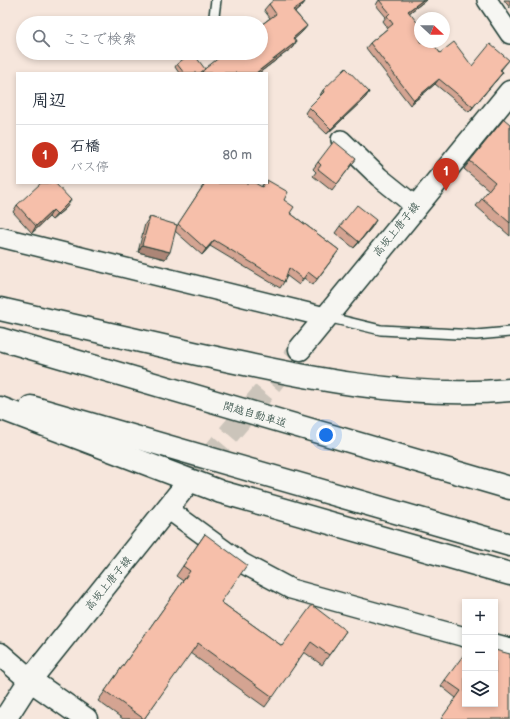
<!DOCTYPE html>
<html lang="ja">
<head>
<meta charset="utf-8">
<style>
	body { margin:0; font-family:"Balsamiq Sans","Klee One",sans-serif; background:#f2f2f3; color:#1f2937 }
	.controls { position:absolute; right:12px; bottom:12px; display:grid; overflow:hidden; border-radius:0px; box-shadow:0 2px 6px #0003 }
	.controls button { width:36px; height:36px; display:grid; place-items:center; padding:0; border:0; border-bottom:1px solid #e0e1e3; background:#fff; color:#1f2937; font:20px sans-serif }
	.compass { position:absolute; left:414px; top:12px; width:36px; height:36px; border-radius:50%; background:#fff; box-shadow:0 2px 6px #0003; rotate:112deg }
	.you { position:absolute; left:326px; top:435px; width:14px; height:14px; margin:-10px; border:3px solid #fff; border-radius:50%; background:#1a73e8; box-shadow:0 0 0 6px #1a73e833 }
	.badge { display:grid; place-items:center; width:26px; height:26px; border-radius:50%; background:#c8321e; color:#fff; font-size:13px; font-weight:700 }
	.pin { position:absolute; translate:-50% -33px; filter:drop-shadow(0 1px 2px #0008) }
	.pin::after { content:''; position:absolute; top:21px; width:14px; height:12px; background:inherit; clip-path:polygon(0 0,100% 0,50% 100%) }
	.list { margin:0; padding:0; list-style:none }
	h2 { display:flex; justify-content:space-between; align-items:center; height:52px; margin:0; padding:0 16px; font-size:17px }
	h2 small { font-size:13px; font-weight:400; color:#747a83 }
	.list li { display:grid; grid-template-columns:26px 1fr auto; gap:12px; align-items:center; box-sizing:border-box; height:60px; padding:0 16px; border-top:1px solid #e0e1e3 }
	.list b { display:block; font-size:15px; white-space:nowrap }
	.list p { margin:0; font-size:13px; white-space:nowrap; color:#747a83 }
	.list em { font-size:13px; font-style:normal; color:#747a83 }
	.icon { flex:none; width:22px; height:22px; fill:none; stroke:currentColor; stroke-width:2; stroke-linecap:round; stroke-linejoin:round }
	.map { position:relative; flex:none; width:510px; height:719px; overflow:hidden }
	.search { position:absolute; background:#fff; box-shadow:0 2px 6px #0003; left:16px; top:16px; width:252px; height:44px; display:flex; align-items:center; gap:10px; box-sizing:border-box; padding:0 14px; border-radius:22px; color:#747a83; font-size:15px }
	.panel { position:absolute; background:#fff; box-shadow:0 2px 6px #0003; left:16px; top:72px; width:252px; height:112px; border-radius:0px }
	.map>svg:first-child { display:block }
</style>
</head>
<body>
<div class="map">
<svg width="510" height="719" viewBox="0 0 510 719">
	<rect width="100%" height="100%" fill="#f6e6dc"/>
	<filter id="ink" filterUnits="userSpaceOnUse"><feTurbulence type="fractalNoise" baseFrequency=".025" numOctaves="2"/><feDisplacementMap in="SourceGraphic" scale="8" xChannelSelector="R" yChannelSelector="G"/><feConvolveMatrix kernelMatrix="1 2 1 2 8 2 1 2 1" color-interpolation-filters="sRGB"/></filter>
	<g filter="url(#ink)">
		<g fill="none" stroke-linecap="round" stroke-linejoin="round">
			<polyline stroke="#cbc4ba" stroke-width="22" stroke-dasharray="22 11" stroke-linecap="butt" points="186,485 300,349"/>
			<defs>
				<g id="service">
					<polyline points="216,0 214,16 218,23"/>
					<polyline points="327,317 381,330 476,335 510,332"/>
				</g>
				<g id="minor">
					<polyline points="487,0 510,34"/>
					<polyline points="341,140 379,177 415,206"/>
					<polyline points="0,237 325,317"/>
					<polyline points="168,509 242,563 291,589 465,637"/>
					<polyline points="495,644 510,648"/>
				</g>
				<polyline id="tertiary" points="30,680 86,719"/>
				<g id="secondary">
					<polyline points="300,349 510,92"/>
					<polyline points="30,680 186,485"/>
				</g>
				<polyline id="primary" points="0,654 30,680 5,719"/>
				<g id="motorway">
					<path d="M 0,309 C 66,324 132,339 198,354 C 298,376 407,400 510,390"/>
					<polyline points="0,339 510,488"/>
					<polyline points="31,407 510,545"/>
					<polyline points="0,408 221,492 510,574"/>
				</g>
			</defs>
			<use href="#service" stroke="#1f3d34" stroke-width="12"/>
			<use href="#minor" stroke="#1f3d34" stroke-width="22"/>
			<use href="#tertiary" stroke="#1f3d34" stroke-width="25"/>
			<use href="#secondary" stroke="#1f3d34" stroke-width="25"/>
			<use href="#primary" stroke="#1f3d34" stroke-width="25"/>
			<use href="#motorway" stroke="#1f3d34" stroke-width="25"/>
			<use href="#service" stroke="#f6f6f2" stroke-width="9"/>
			<use href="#minor" stroke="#f6f6f2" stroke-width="19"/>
			<use href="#tertiary" stroke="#f6f6f2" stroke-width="22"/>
			<use href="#secondary" stroke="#f6f6f2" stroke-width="22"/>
			<use href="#primary" stroke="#f6f6f2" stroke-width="22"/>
			<use href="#motorway" stroke="#f6f6f2" stroke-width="22"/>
		</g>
		<g fill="#d4a492" stroke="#1f3d34">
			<polygon points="379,0 426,0 409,13 440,53 472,66 509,60 501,70 503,72 499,77 469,112 435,84 410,105 366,48 370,43 388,28 383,21 386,17 376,5"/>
			<polygon points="504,0 510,0 510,8"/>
			<polygon points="305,2 300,8 295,12 307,26 302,32 294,39 296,42 292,48 259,73 179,73 175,67 177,64 205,69 270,18 264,10 269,4"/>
			<polygon points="323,90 369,92 365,98 327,134 305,113 309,107 319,97"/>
			<polygon points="510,124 510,236 476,206 489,190 464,169 470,161"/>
			<polygon points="356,159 332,191 313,176 316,172 313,169 318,162"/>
			<polygon points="205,183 261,187 264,183 284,200 290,213 339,250 313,285 304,278 299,285 287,276 284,282 280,288 210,246 202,255 175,231 165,259 138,252 145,224 150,217 177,226"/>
			<polygon points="17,205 67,207 52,220 49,217 32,233 13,212"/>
			<polygon points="340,226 372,227 354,248 335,233"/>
			<polygon points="205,534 221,602 282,646 346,631 322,665 304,652 265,707 190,653 144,719 123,719 98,701 183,581 176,576"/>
			<polygon points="510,654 456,698 441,686 445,680"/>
		</g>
		<g fill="#ac8677" stroke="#1f3d34">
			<polygon points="423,0 426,0 404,17 408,11"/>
			<polygon points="305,2 300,8 289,17 293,10"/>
			<polygon points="307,26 302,32 289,44 293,38"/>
			<polygon points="296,42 292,48 259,73 256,73"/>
			<polygon points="503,72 499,77 469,112 473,107"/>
			<polygon points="439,79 435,84 410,105 414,100"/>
			<polygon points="369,92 365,98 327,134 331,129"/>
			<polygon points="71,200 67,207 52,220 57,214"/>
			<polygon points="53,210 49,217 32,233 36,226"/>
			<polygon points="376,220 372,227 354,248 359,242"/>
			<polygon points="214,240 210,246 202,255 206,249"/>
			<polygon points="142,245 170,252 165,259 138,252"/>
		</g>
		<g fill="#f6bfaa" stroke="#1f3d34">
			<polygon points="274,0 303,0 305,2 293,10 307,26 293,38 296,42 256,73 204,73 202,71 225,53 261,53 261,25 276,14 269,4"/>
			<polygon points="379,0 423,0 408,11 420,26 420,42 432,42 440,53 454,42 472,66 490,44 509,60 500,70 503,72 473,107 439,79 414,100 370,43 393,24 387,16 390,13"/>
			<polygon points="191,53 193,53 205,69 200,73 184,73 177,64"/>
			<polygon points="346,68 369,92 331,129 309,107 324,92 323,90"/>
			<polygon points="504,119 510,124 510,223 482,198 495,182 470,161"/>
			<polygon points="334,141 356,159 337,184 318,169 321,165 318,162"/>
			<polygon points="267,180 288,192 284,200 294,207 290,213 339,250 317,279 308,272 303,279 289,268 284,282 214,240 206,249 178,224 205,183 255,183 262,187 264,183 267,183"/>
			<polygon points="41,183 55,183 71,200 57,214 53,210 36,226 17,205"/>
			<polygon points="357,205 376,220 359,242 340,226"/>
			<polygon points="150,217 177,225 170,252 142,245"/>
			<polygon points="205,534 247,565 221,602 282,646 312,605 346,631 329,655 311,642 273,697 198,643 144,719 105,691 190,571 183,566"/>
			<polygon points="495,650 510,654 510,719 441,719 461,691 445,680 465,653 465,704 495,704"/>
		</g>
	</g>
	<g text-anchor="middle" stroke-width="4" stroke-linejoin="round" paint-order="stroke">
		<g font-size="11" fill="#1f3d34" stroke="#f6f6f2">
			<text transform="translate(396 229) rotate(-51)" y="4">高坂上唐子線</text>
			<text transform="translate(255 414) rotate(16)" y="4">関越自動車道</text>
			<text transform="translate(108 583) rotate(-51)" y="4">高坂上唐子線</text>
		</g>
	</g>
</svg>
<div class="controls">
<button>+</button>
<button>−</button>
<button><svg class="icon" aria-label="layers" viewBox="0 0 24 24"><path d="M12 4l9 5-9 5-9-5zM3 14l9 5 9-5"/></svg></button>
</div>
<svg class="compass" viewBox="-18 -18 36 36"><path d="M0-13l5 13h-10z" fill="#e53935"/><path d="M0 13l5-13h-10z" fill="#747a83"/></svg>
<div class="you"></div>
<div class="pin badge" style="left:446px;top:191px">1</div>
<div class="search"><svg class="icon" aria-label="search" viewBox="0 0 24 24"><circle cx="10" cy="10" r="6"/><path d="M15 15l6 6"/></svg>ここで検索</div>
<section class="panel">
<h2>周辺<small></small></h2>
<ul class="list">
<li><span class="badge">1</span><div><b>石橋</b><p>バス停</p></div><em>80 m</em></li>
</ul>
</section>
</div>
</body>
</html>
